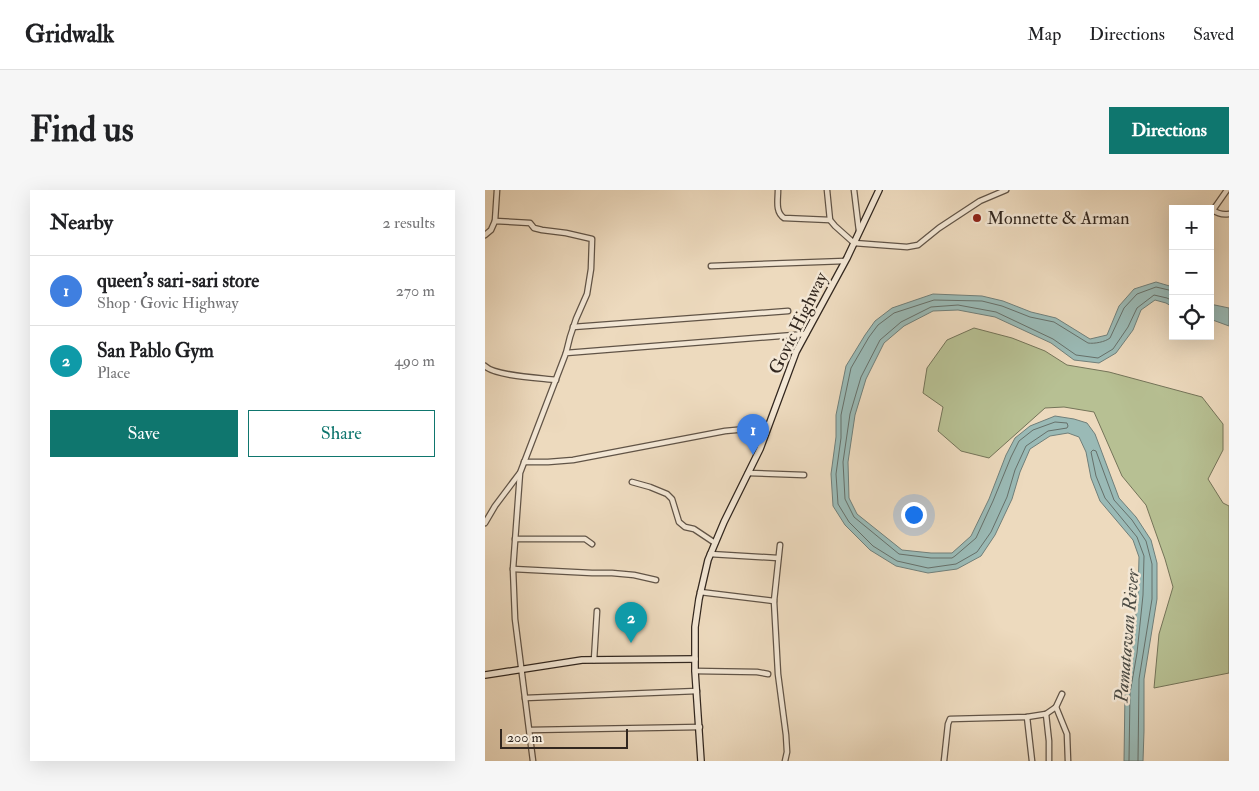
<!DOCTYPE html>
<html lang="en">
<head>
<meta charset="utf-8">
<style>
	body { margin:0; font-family:"IM FELL Double Pica",serif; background:#f6f6f6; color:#202124 }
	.controls { position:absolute; right:15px; top:15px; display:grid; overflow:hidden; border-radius:0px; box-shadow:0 5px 20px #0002 }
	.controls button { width:45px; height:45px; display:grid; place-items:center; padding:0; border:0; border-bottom:1px solid #e0e0e0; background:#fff; color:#202124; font:25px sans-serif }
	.scale { position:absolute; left:15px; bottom:12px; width:128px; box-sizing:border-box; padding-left:5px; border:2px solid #32271f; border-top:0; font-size:14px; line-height:18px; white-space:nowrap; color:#32271f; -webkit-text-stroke:4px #f3e7d5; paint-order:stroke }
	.you { position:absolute; left:428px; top:324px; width:18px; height:18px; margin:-12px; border:4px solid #fff; border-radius:50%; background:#1a73e8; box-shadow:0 0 0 8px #1a73e833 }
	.badge { display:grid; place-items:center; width:32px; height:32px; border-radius:50%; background:#0f766e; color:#fff; font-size:16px; font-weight:700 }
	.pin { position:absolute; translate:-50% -41px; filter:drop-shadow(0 1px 2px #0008) }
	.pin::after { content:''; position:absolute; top:26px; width:18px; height:15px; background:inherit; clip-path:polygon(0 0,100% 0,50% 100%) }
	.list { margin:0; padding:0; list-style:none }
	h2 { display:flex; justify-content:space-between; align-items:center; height:65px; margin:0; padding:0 20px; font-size:21px }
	h2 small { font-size:16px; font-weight:400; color:#757577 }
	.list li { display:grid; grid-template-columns:32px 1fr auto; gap:15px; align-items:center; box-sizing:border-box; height:70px; padding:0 20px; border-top:1px solid #e0e0e0 }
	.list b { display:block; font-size:19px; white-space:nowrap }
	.list p { margin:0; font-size:16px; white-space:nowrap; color:#757577 }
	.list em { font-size:16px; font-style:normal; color:#757577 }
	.actions { display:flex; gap:10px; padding:15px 20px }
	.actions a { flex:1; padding:11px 0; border:1px solid #0f766e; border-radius:0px; text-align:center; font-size:18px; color:#0f766e }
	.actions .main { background:#0f766e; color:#fff }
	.icon { flex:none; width:28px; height:28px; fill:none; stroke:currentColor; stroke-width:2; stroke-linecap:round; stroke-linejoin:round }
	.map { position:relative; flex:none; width:744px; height:571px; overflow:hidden; border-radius:0px }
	header { display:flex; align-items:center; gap:30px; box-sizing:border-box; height:70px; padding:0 25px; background:#fff; border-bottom:1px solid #e0e0e0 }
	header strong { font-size:24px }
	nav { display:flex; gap:28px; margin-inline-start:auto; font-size:18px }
	.intro { display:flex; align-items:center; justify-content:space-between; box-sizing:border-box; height:120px; padding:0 30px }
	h1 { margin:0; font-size:35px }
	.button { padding:12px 22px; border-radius:0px; background:#0f766e; color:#fff; font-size:18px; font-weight:700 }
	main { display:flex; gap:30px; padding:0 30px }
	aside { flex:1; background:#fff; border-radius:0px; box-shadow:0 5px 20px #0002 }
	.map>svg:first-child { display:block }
</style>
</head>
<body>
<header>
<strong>Gridwalk</strong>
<nav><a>Map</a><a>Directions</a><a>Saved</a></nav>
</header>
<div class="intro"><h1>Find us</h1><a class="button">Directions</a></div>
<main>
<aside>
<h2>Nearby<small>2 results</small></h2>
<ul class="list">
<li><span class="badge" style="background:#3f7fe0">1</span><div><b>queen's sari-sari store</b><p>Shop · Govic Highway</p></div><em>270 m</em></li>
<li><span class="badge" style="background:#0f9aa8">2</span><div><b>San Pablo Gym</b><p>Place</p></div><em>490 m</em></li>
</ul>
<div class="actions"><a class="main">Save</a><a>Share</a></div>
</aside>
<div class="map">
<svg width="744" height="571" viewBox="0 0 744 571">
	<rect width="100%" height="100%" fill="#eddabe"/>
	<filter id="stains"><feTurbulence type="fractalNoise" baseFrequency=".004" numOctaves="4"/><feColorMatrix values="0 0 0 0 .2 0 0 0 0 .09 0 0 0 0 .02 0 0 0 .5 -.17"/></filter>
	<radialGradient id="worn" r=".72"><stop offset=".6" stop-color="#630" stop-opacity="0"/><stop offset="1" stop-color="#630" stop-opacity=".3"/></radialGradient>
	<polygon fill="#b7c093" stroke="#747459" points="489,138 527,148 560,161 582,175 624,182 717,207 738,234 738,260 723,289 738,313 744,316 744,483 669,498 674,444 688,397 680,369 661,315 637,286 609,222 579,217 560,218 504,268 476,261 453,241 458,217 438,203 442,178 462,150"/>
	<g fill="#9abab6" stroke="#707f7a">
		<polygon points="671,92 688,97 688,117 681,113 670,110 656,120 648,140 631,163 614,173 589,170 566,153 510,127 473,120 448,121 419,136 399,153 381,189 370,225 363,272 364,308 372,324 417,360 446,363 467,363 486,346 504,309 521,265 530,248 545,236 570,226 589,229 602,233 610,244 634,308 651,327 666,350 672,373 672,409 659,489 659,541 658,571 639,571 640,502 647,462 653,404 654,367 648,350 615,311 606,288 601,262 594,247 583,243 565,246 545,259 535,282 527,309 510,345 496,366 472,379 443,383 411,376 385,360 360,335 348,316 346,284 351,247 351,225 361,176 380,145 390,131 407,118 448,104 497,106 518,111 546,122 571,128 605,149 622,145 634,116 649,99"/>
		<polygon points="725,114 744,118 744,136 725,129"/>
	</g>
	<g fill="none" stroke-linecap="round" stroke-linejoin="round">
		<g stroke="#66706a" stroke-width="1">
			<path d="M 688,101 L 671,97 L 652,104 L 639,118 L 625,148 C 620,152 609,154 603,153 L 569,132 L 545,127 L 517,116 L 497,111 L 449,110 L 409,123 L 393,135 L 384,147 L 366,178 L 356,225 L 356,248 L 351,284 L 353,314 L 364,332 L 388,356 L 412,371 L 443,378 L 471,374 L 492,362 L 506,342 L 522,307 L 530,280 L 541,256 L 563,241 L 582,238 L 583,236 L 582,233 L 570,232 L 548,240 L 534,251 L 526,267 L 508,311 L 491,348 L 470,366 L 467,368 L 446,368 L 414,364 L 369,327 L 360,309 L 358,272 L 365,224 L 376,187 L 395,150 L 416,132 L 446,117 L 473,115 L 511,122 L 568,149 L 591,165 L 613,168 L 628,159 L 643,137 L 652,118 L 669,105 L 682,108 L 688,111"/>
			<polyline points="644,571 645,503 652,463 658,405 659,366 652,347 620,308 611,286 606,262 608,260 611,261 629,310 647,330 661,351 667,374 667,409 654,489 653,571"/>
		</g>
		<defs>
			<g id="street">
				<path d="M 293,0 C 293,10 290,22 299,28 L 345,30"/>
				<polyline points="342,0 345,30 350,36 369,53 422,57 433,55 454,38 495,11 521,0"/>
				<polyline points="369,0 374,41"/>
				<path d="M 742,0 L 728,20 C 733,24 738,25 744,24"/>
				<polyline points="10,31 12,0"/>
				<polyline points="0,45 6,40 10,31 45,33 49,38 57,40 81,43 107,49 106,79 102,104 91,129 85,147 81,163"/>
				<polyline points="226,76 360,71"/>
				<polyline points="88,137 303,121"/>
				<path d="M 0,176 C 10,186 55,188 71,190"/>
				<polyline points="39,272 63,272 88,270 240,241 283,237"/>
				<polyline points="263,283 319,285"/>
				<polyline points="147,292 165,297 182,304 187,309 194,332 200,337 209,339 230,353"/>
				<polyline points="0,333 10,316 34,284"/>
				<polyline points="30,349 100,349 107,354"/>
				<polyline points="295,355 289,411 293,484 301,545 302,562 300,571"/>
				<polyline points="225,364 293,368"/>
				<polyline points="28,379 107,383 127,383 149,385 171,390"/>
				<polyline points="215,402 289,411"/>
				<polyline points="109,470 112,421"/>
				<polyline points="210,481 272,482 283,484"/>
				<polyline points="40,508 212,501"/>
				<polyline points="571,517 582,544 583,571"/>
				<polyline points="561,524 564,551 564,571"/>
				<polyline points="542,527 547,571"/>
				<polyline points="45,540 215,537"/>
				<polyline points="48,571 30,429 28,379 35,283 81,163 321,144"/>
				<polyline points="459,571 463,534 465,529 542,527 561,524 571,517 577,504"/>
			</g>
			<g id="secondary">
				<polyline points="0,485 97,470 210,469"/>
				<polyline points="216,571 210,481 210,437 214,409 223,370 239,332 275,259 311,162 362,68 394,0"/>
			</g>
		</defs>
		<use href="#street" stroke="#615447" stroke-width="7"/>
		<use href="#secondary" stroke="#32271f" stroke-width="8"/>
		<use href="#street" stroke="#f3e7d5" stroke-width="4.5"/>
		<use href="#secondary" stroke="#f3e7d5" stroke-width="5.5"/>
	</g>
	<circle fill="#8f2418" stroke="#f3e7d5" stroke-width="2" cx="492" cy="28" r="5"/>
	<g text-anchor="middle" stroke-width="5" stroke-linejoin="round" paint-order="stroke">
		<g font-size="18" fill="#32271f" stroke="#f3e7d5" text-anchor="start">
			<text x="502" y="34">Monnette &amp; Arman</text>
		</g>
		<g font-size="18" fill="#32271f" stroke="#f3e7d5">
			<text transform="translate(313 133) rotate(-64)" y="6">Govic Highway</text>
		</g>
		<g font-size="19" font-style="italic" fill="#4c4c45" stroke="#f3e7d5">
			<text transform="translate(641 446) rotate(-85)" y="7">Pamatawan River</text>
		</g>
	</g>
	<rect width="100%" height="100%" filter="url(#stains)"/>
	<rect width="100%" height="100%" fill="url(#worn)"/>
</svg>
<div class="controls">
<button>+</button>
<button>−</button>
<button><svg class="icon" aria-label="locate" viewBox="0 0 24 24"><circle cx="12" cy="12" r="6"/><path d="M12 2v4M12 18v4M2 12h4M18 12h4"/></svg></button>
</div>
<div class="scale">200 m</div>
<div class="you"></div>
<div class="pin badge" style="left:268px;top:265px;background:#3f7fe0">1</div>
<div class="pin badge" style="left:146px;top:453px;background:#0f9aa8">2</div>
</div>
</main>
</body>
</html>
